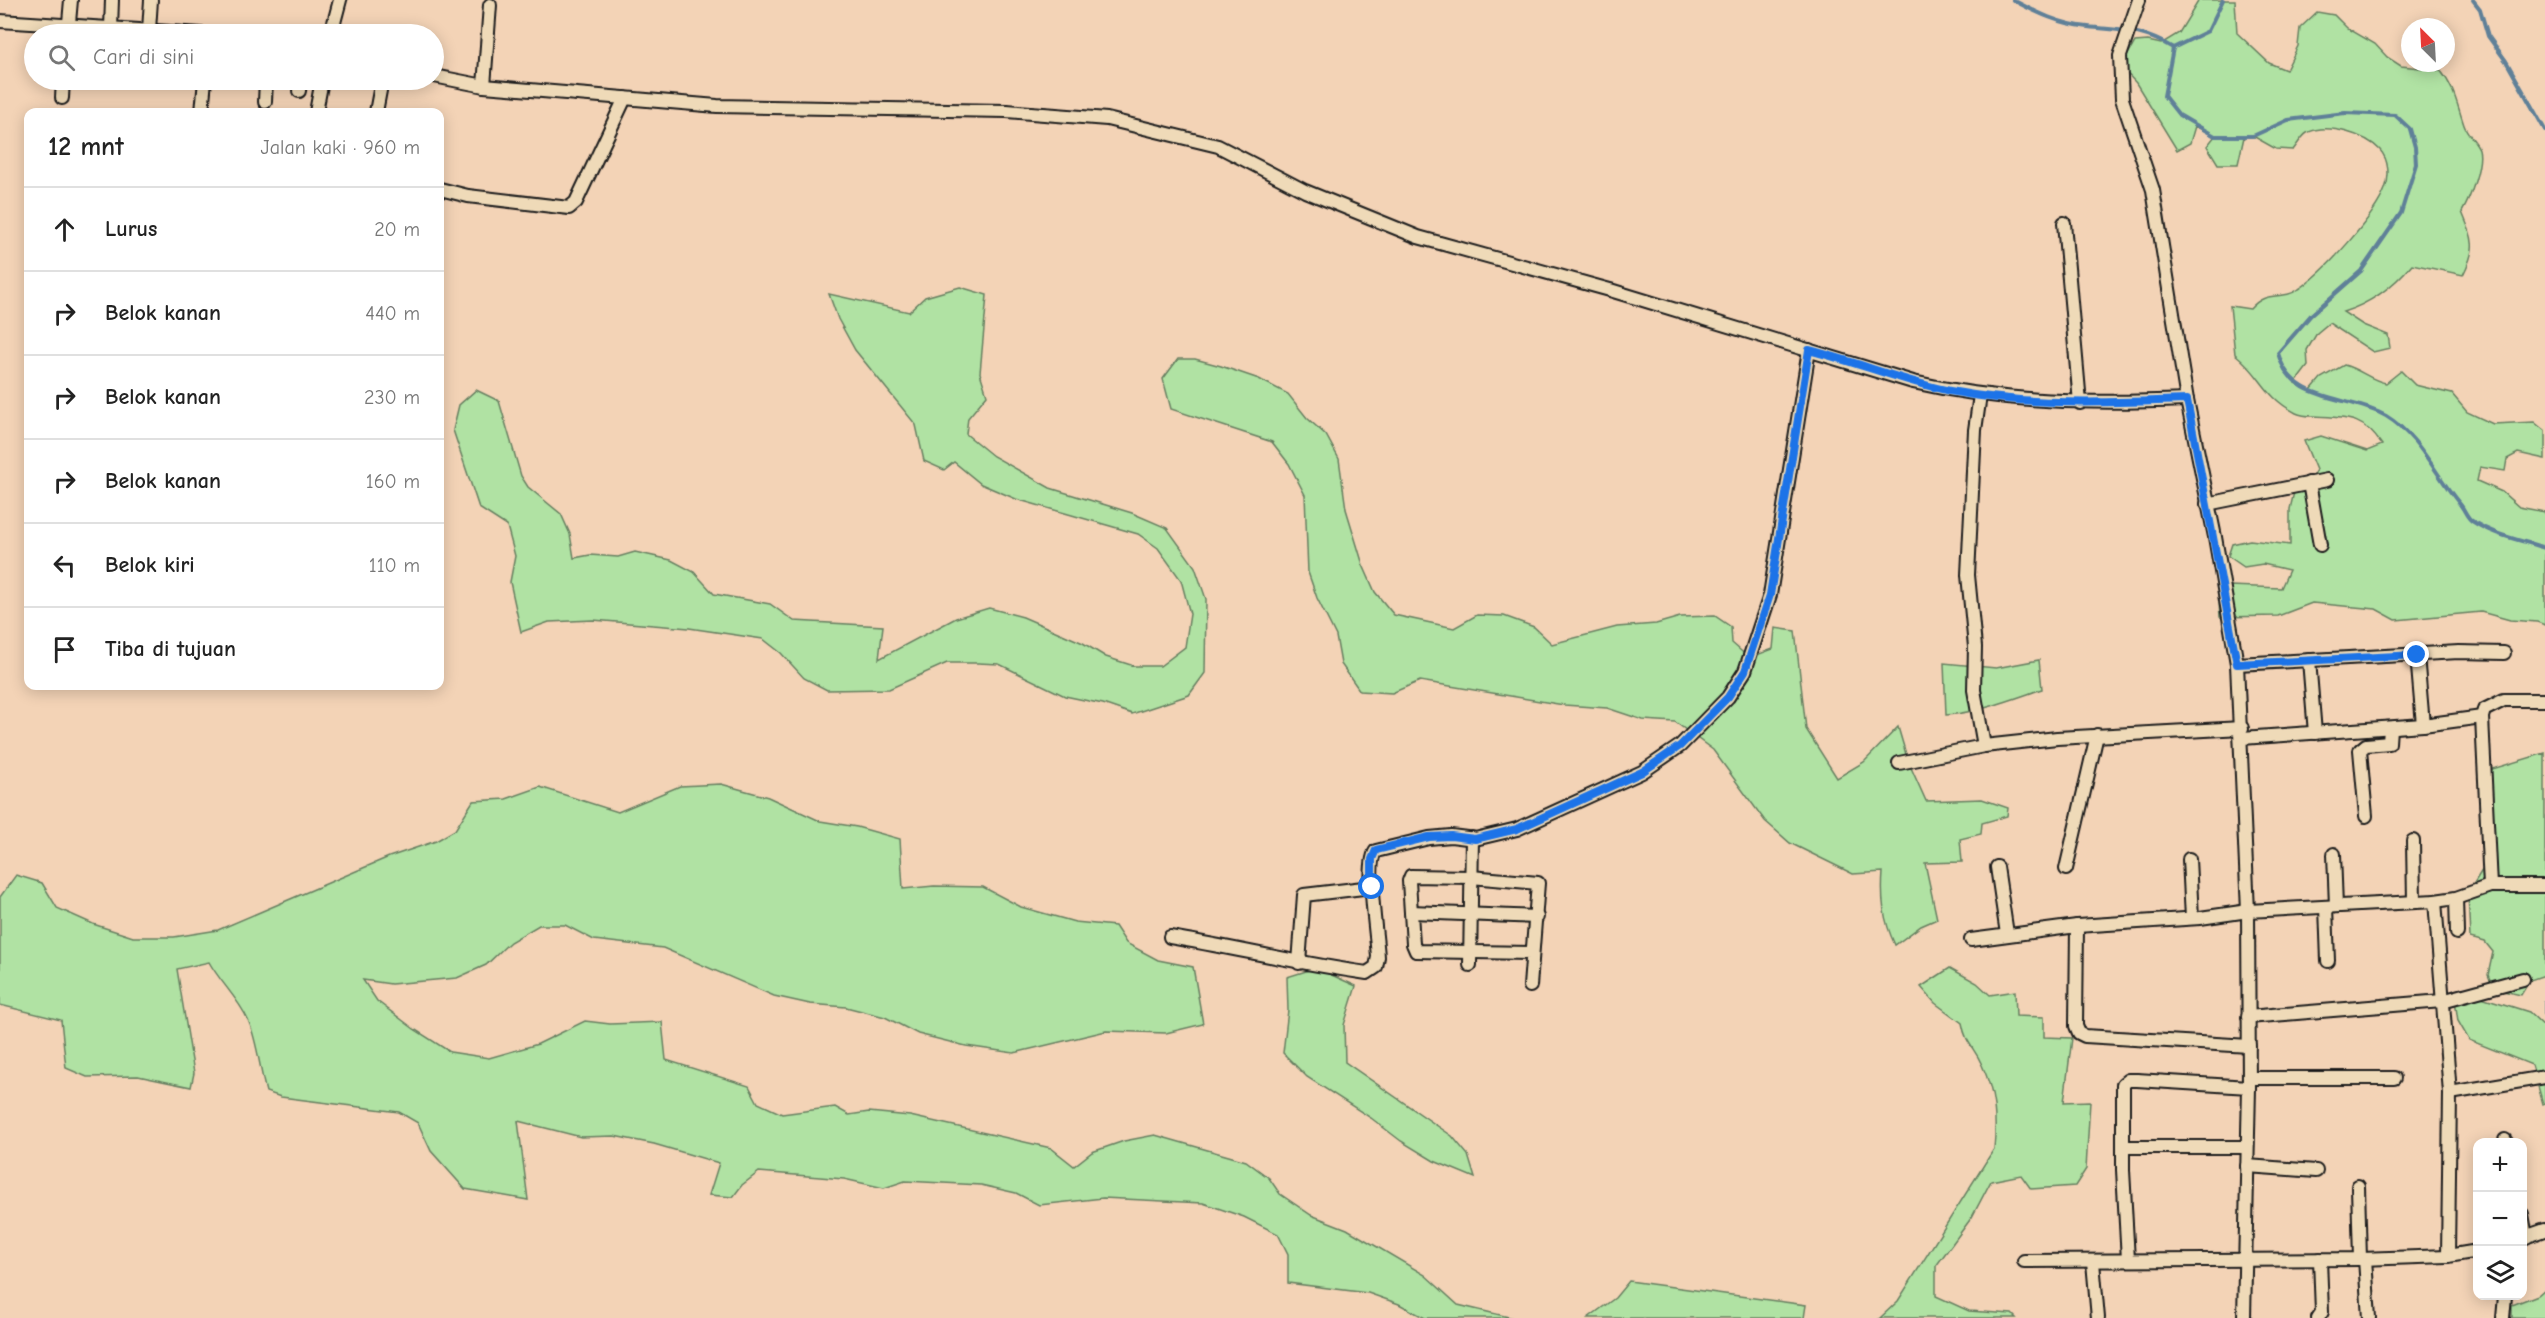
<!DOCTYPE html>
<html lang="id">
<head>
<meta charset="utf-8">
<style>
	body { margin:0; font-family:"Comic Neue",sans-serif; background:#f6f6f6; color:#222 }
	.controls { position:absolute; right:18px; bottom:18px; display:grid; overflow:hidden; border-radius:12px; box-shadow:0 3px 15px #0003 }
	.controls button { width:54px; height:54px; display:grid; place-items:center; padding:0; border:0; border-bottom:2px solid #e0e0e0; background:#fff; color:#222; font:30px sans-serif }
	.compass { position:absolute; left:2401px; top:18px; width:54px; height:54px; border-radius:50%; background:#fff; box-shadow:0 3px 15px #0003; rotate:336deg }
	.stop { position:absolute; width:18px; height:18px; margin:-14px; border:4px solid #1a73e8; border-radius:50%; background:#fff }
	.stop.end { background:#1a73e8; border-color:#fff; box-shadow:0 2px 6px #0008 }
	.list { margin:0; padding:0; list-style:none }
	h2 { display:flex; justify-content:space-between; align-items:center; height:78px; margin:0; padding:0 24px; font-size:26px }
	h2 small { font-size:20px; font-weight:400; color:#767676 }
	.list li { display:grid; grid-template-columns:39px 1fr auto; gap:18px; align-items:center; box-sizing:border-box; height:84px; padding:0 24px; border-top:2px solid #e0e0e0 }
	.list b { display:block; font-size:22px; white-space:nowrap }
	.list em { font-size:20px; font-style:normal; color:#767676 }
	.icon { flex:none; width:33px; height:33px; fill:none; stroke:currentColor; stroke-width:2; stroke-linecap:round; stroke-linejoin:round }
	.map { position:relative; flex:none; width:2545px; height:1318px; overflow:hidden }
	.search { position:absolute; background:#fff; box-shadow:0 3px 15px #0003; left:24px; top:24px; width:420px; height:66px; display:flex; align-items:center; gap:15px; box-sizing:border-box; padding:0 21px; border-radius:33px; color:#767676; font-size:22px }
	.panel { position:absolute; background:#fff; box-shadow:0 3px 15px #0003; left:24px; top:108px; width:420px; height:582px; border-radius:12px }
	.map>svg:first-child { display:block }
</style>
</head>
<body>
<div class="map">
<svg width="2545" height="1318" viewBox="0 0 2545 1318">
	<rect width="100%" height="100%" fill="#f3d3b6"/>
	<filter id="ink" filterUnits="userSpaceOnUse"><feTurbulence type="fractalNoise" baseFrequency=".0167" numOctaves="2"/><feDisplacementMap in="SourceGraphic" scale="12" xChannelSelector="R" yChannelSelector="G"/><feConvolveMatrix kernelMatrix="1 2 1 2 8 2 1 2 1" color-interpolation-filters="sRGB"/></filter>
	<g filter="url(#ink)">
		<g fill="#b0e2a3" stroke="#667f60" stroke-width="1.5">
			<path d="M 2199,0 L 2235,0 L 2237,33 L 2269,63 L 2286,70 L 2298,46 L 2300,28 L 2317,12 L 2334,15 L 2347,28 L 2375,44 L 2387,57 L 2401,66 L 2440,70 C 2455,88 2457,105 2464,125 C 2467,134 2476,141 2479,149 C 2483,164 2470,199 2462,212 C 2474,241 2477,247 2463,275 L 2412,264 C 2393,287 2372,303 2343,312 L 2363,325 L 2388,335 L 2390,348 L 2373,352 L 2329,323 L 2317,333 L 2307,350 L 2308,366 L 2295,383 L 2310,391 L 2321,378 L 2344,365 C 2360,369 2370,380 2386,383 L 2401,371 L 2415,385 L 2452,394 L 2467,412 L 2493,424 L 2534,422 L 2545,431 L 2545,459 L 2518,453 L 2507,459 L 2505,471 L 2480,467 L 2477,481 L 2502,492 L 2519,507 L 2545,512 L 2545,625 L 2537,622 L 2510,620 L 2481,612 L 2396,620 L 2376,609 L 2312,603 L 2278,616 L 2220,617 L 2219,603 L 2230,586 L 2281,588 L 2289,570 L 2263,564 L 2244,567 L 2228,556 L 2232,544 L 2250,540 L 2290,545 L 2290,509 L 2294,492 L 2307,485 L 2316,470 L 2304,441 L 2321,436 L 2367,451 L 2382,445 C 2363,416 2347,418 2314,416 C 2308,416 2302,416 2296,413 C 2263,396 2262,375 2235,354 L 2230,306 L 2250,309 C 2268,288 2281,302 2299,289 C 2324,273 2375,216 2385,189 C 2390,177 2389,160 2380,150 C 2366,135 2328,122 2307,133 C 2302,136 2297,145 2293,150 L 2276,149 L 2253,136 L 2244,137 L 2238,164 L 2218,164 L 2207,146 L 2215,136 L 2195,126 L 2190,143 L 2177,150 L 2136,83 L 2121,67 L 2135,42 L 2148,41 L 2161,44 L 2179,33 Z"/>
			<polygon points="960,287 987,295 980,373 987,395 968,418 966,434 993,456 1050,488 1132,513 1167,528 1195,567 1206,599 1205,673 1189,695 1132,714 1103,704 1065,696 999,664 978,663 947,663 889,689 827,690 804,678 781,653 763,639 689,628 593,620 549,622 521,632 510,582 515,556 507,526 479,508 453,430 459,405 476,390 499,401 521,476 528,487 561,514 570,534 574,558 590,555 618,557 635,552 671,560 694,572 714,594 770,604 794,621 883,626 879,659 956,618 989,608 1023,617 1083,643 1106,657 1134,666 1160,666 1185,647 1190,614 1181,580 1158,548 1138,534 1016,499 981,484 954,462 944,470 924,461 916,425 855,350 838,319 829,294 909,312 925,297"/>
			<path d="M 1178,359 L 1195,359 L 1221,366 L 1259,379 L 1288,394 L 1307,418 L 1326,435 L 1339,459 L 1346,509 L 1363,565 L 1375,592 L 1394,615 L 1454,628 L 1477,615 L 1504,616 L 1534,627 L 1552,644 L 1617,627 L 1656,624 L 1680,617 L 1715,616 L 1731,627 L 1732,643 L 1749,658 L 1773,649 L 1775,628 L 1795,631 L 1806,729 L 1837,778 L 1864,762 L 1898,727 L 1908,761 L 1926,801 L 1982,799 L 2008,808 L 2007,816 L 1982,823 L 1981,834 L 1960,839 L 1962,862 L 1925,863 L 1937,919 L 1921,926 L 1895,945 C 1883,920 1881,899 1883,872 L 1853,874 L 1790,843 L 1765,821 L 1713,750 L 1675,722 L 1643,720 L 1607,708 L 1564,705 L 1420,681 L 1392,693 L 1360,691 L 1341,664 L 1336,636 L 1317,598 L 1308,572 L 1305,495 L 1289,464 L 1272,442 L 1171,409 L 1163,379 Z"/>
			<path d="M 2039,660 L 2042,689 C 2010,700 1980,712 1946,715 L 1944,663 L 1996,668 Z"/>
			<polygon points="2545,753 2545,975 2530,980 2521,995 2494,989 2488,975 2493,952 2485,942 2470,938 2468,893 2484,867 2489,770"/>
			<path d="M 721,784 L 768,797 L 820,821 L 857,827 L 900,839 L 903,889 L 934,886 L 983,887 L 1021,907 L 1075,922 L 1115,926 L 1126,943 L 1158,960 L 1193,967 L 1203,1024 L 1166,1033 L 1106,1031 L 1014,1053 L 966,1046 L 918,1034 L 885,1017 L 846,1007 L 810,1004 L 774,996 L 663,948 L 594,940 L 565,925 L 539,925 L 510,942 L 486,965 L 457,978 L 391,984 L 363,980 L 377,1001 L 414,1029 L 450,1052 L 489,1058 L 538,1044 L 585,1021 L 610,1024 L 662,1022 L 666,1060 L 749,1086 L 758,1103 L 782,1114 L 835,1107 L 849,1115 L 869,1112 L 910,1116 L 1051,1148 L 1074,1166 L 1092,1152 L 1124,1141 L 1155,1135 L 1246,1161 L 1269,1178 L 1280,1194 L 1311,1215 L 1347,1229 L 1425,1275 L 1458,1305 L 1513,1318 L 1425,1318 L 1399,1304 L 1368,1293 L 1288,1283 L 1288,1254 L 1278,1234 L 1244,1217 L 1203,1203 L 1103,1198 L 1039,1205 L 1016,1193 L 981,1185 L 905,1181 L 884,1188 L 844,1179 L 759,1172 L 742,1185 L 733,1197 L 709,1195 L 719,1163 L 654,1144 L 614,1136 L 581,1137 L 518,1121 L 528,1200 L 465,1189 L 431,1151 L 418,1123 L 399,1112 L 281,1097 L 266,1092 C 260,1071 257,1039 248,1020 C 238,998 220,982 209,962 L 177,969 L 194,1073 L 191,1087 L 138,1076 L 87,1077 L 66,1068 L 61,1020 L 0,1005 L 0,897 L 16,875 L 42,883 L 57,908 L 93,924 L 133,937 L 174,937 L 218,930 L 389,857 L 436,841 L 455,830 L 473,801 L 506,799 L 540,787 L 618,812 L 680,786 Z"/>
			<polygon points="1316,968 1356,986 1344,1025 1345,1062 1452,1136 1468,1155 1475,1178 1434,1161 1401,1141 1371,1118 1307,1077 1283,1053 1288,1010 1287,977"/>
			<path d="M 1950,968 L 1977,983 L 1990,995 L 2015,991 L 2016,1016 L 2044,1017 L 2044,1037 L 2072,1038 L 2064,1102 L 2090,1101 L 2086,1169 L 2075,1186 L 2031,1189 L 2021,1175 L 1991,1181 L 1972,1217 L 1936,1266 L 1936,1296 L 1969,1311 L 2012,1314 L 2016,1318 L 1880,1318 L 1898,1301 L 1994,1149 C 1997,1118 1995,1093 1982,1065 C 1974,1046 1966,1045 1962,1023 L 1935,1003 L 1921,987 Z"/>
			<polygon points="2454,993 2475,995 2529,1012 2544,1026 2545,1002 2545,1103 2543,1104 2532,1065 2469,1040 2458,1021"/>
			<polygon points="1629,1281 1806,1305 1804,1318 1588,1318 1615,1298"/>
			<polygon points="2545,1289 2545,1318 2512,1318 2512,1305 2538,1295"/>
		</g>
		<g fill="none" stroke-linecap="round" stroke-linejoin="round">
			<g stroke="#5f8098" stroke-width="4">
				<path d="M 2013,0 C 2037,13 2060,24 2088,27 C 2122,31 2142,29 2173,48"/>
				<polyline points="2473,0 2480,9 2488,36 2506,61 2545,130"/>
				<path d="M 2173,48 L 2164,96 L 2179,115 L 2215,136 L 2253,136 L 2288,120 L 2345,113 L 2395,115 L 2410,129 L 2415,147 L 2416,164 L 2401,213 L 2361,271 L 2311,315 L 2278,353 C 2291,404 2348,394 2386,416 C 2419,436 2435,474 2459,503 C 2464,508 2466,517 2472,521 C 2493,535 2521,540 2545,548"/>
				<polyline points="2173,48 2208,31 2223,0"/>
				<polyline points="2545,1002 2545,1027"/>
			</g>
			<defs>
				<g id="minor">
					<polyline points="2139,0 2120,56 2122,99 2153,190 2187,400 2215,537 2237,664 2248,911 2249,1087 2244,1318"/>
					<polyline points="0,21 201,34"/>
					<polyline points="111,28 112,0"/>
					<polyline points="149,30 151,0"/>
					<polyline points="68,34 71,0"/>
					<polyline points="331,34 340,0"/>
					<path d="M 434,76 L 484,86 L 717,106 L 1007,111 L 1107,119 L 1218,146 L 1305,191 L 1418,237 L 1610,290 L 1913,382 C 2004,403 2094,404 2187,400"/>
					<polyline points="484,86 490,5"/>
					<polyline points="299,91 300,80"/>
					<polyline points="62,98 63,80"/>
					<polyline points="265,102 266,80"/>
					<polyline points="202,112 205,80"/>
					<polyline points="316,112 322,80"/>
					<polyline points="376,112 382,80"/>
					<polyline points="440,189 468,196 569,208 576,202 625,98"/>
					<polyline points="2064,223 2080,403"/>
					<polyline points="1980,395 1975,430 1968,575 1975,647 1974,690 1984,746"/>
					<polyline points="2309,483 2320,545"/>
					<polyline points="2207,504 2327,480"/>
					<polyline points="2417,655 2423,725"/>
					<polyline points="2309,660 2315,733"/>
					<polyline points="2237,664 2459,652 2504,653"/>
					<polyline points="2242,738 2423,725 2482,717"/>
					<polyline points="1899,763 1984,746 2057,738 2242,728"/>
					<polyline points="2366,816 2360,750 2366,745 2389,743 2390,728"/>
					<polyline points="2413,841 2414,902"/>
					<polyline points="2334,854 2336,906"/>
					<polyline points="2189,859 2192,918"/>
					<polyline points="1997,867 2007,934"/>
					<polyline points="2066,869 2097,735"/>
					<polyline points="2490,886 2545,886"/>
					<polyline points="2456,898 2457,933"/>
					<polyline points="2435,901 2450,1093 2448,1256"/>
					<polyline points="2326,907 2328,961"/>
					<polyline points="1411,912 1537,917"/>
					<polyline points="2077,926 2076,1026 2079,1033 2085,1036 2249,1046"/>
					<path d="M 1170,937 C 1236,948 1300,964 1367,973 L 1376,967 L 1378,957 C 1377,937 1365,862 1376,851 L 1429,838 L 1451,836 L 1475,839 L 1517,829 L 1642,772 L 1680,746 L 1728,697 L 1745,671 L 1770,595 L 1809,350"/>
					<polyline points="1971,940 2077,926 2200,918 2248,911 2435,901 2456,898 2490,886 2482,717 2484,710 2504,700 2545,700"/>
					<polyline points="1299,963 1304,895 1372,887"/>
					<polyline points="1470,965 1472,838"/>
					<polyline points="1530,986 1538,883 1471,877 1411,876 1409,881 1413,944 1416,951 1531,953"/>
					<polyline points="2248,1017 2442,1001 2523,979"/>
					<polyline points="2249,1078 2394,1078"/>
					<polyline points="2450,1093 2545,1077"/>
					<polyline points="2505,1140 2506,1142"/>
					<polyline points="2124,1147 2247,1147"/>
					<polyline points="2247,1166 2316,1171"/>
					<polyline points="2358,1186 2360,1259"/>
					<polyline points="2522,1214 2526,1237"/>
					<polyline points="2522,1238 2545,1230"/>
					<polyline points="2365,1259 2369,1318"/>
					<polyline points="2128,1260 2123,1170 2123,1084 2128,1080 2137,1080 2249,1087"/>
					<polyline points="2024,1261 2360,1259 2448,1256 2478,1251"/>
					<polyline points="2093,1262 2098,1318"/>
					<polyline points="2318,1318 2322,1312 2320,1259"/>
					<polyline points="2503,1318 2505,1296"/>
				</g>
			</defs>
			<use href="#minor" stroke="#1c1c1c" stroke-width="16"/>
			<use href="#minor" stroke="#efdab8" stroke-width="12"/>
		</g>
	</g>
	<g fill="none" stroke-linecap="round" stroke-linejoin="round" filter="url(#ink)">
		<path stroke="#1a73e8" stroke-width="8" d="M 1372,887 L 1372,859 L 1376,850 L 1429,837 L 1451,836 L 1475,839 L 1517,829 L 1642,772 L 1680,746 L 1728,697 L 1745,671 L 1770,595 L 1809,350 C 1857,362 1902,381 1950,391 C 2028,406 2108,403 2187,400 L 2237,664 L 2417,655"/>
	</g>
</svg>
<div class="controls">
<button>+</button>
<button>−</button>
<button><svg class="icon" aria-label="layers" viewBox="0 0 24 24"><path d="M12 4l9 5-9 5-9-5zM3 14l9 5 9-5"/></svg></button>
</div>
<svg class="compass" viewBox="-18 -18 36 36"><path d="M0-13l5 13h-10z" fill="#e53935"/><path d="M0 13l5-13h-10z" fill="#767676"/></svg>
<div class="stop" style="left:1372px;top:887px"></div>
<div class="stop end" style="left:2417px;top:655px"></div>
<div class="search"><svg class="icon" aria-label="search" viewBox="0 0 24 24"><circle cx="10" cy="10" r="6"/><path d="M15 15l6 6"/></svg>Cari di sini</div>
<section class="panel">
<h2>12 mnt<small>Jalan kaki · 960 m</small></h2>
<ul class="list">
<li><svg class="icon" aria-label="ahead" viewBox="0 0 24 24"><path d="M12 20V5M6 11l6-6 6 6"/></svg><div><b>Lurus</b></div><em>20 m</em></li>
<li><svg class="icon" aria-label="right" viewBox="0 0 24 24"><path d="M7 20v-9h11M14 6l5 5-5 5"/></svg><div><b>Belok kanan</b></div><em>440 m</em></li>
<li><svg class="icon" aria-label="right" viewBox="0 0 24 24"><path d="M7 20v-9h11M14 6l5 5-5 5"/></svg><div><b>Belok kanan</b></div><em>230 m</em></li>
<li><svg class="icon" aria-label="right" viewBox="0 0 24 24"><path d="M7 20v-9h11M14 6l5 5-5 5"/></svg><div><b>Belok kanan</b></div><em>160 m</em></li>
<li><svg class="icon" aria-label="left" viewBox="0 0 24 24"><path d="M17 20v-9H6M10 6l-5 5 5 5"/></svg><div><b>Belok kiri</b></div><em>110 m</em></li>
<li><svg class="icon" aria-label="arrive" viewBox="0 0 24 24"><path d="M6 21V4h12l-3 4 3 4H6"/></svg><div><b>Tiba di tujuan</b></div></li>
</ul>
</section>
</div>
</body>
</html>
